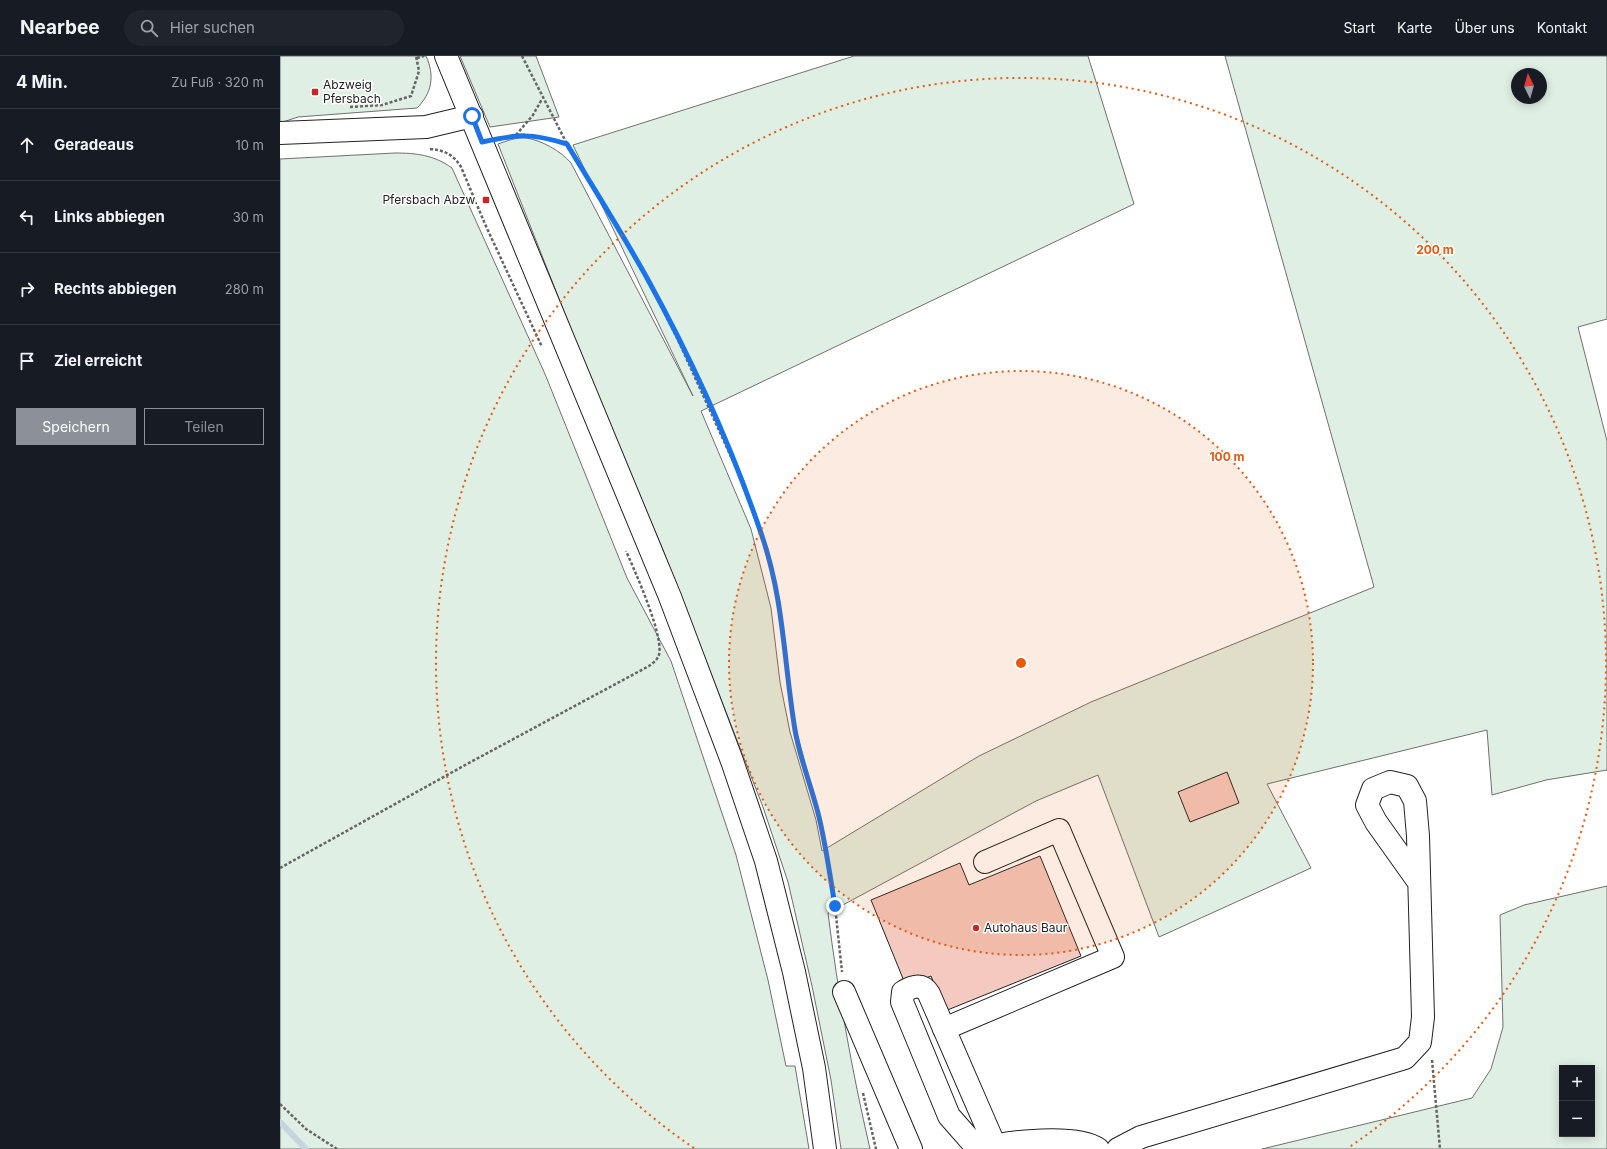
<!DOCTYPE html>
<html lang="de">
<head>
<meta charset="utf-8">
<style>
	body { margin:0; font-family:Inter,sans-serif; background:#20242c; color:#f1f3f6 }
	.controls { position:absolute; right:12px; bottom:12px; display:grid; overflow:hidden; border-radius:0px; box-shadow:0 2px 10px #0003 }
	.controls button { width:36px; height:36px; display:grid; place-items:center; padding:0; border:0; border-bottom:1px solid #363941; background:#171b24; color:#f1f3f6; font:20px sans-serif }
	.compass { position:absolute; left:1231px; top:12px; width:36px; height:36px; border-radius:50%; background:#171b24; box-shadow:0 2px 10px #0003; rotate:355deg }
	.stop { position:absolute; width:12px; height:12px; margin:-9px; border:3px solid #1a73e8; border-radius:50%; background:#fff }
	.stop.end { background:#1a73e8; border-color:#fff; box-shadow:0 1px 4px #0008 }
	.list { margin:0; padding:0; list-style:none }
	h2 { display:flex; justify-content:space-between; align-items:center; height:52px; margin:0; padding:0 16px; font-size:17px }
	h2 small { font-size:13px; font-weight:400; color:#9ea1a6 }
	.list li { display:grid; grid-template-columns:26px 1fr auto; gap:12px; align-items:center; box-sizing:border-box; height:72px; padding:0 16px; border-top:1px solid #363941 }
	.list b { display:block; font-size:15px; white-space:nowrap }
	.list em { font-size:13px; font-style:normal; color:#9ea1a6 }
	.actions { display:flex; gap:8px; padding:12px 16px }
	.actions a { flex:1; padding:9px 0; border:1px solid #8c9099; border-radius:0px; text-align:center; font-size:14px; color:#8c9099 }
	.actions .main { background:#8c9099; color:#fff }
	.icon { flex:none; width:22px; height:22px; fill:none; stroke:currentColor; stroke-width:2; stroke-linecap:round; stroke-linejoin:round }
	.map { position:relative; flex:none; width:1327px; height:1093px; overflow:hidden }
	header { display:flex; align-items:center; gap:24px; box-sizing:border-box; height:56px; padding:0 20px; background:#171b24; border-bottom:1px solid #363941 }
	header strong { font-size:19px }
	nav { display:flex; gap:22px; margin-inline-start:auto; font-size:14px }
	.search { width:280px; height:36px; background:#20242c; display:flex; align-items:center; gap:10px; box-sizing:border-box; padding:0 14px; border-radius:22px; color:#9ea1a6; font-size:15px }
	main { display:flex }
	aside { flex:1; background:#171b24 }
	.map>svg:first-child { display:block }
</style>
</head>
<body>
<header>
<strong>Nearbee</strong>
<div class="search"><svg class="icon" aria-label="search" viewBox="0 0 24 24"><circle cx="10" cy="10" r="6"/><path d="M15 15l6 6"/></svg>Hier suchen</div>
<nav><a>Start</a><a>Karte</a><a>Über uns</a><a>Kontakt</a></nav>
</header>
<main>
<aside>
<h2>4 Min.<small>Zu Fuß · 320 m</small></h2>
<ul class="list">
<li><svg class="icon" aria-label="ahead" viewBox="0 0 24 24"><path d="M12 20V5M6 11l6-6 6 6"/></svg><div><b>Geradeaus</b></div><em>10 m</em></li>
<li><svg class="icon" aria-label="left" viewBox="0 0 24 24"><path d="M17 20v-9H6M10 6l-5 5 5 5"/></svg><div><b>Links abbiegen</b></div><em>30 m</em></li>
<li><svg class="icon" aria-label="right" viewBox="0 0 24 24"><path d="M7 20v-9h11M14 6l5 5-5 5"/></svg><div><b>Rechts abbiegen</b></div><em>280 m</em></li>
<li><svg class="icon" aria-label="arrive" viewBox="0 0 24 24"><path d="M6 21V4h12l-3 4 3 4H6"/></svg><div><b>Ziel erreicht</b></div></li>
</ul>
<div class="actions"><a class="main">Speichern</a><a>Teilen</a></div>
</aside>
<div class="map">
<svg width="1327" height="1093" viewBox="0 0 1327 1093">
	<rect width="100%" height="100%" fill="#fff"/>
	<g fill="#e0efe3" stroke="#6f6f6f" fill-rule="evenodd">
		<path d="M 0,0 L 146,0 C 155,20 152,37 137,52 L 18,61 L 0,67 Z"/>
		<polygon points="180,0 256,0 279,61 210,71"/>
		<path d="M 574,0 L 808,0 L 854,148 L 421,355 L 471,473 L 491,552 L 500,626 L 510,676 L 536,764 L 542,795 L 699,700 L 811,646 L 1094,531 L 945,0 L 1327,0 L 1327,263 L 1298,271 L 1327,385 L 1327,714 L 1266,724 L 1212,739 L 1207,674 L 987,728 L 1031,812 L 879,881 L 818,719 L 756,745 L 548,857 C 558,937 572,1015 590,1093 L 561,1093 L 551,1024 L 532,930 L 508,826 L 483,751 L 383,494 L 313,329 L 218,88 C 227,85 236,81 246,82 C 261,84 281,95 291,107 L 413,340 L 293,89 ZM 1237,18 L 1261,18 L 1261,42 L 1237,42 Z"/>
		<path d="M 115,97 C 136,97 154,99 172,112 L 265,318 L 347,522 L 391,605 L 456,799 L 488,924 L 506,1010 L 515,1010 L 529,1093 L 0,1093 L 0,103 Z"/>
		<path d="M 1327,830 L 1327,1093 L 982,1093 L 1192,1042 L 1211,1013 L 1223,971 L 1220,859 L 1244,849 ZM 1282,1012 L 1312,1012 L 1312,1078 L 1282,1078 Z"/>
	</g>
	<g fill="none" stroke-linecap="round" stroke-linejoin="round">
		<polyline stroke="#c7d3dd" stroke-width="6" points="0,1066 26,1093"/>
	</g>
	<g fill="#f3c9c0" stroke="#222">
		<polygon points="947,716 959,747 910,766 898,736"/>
		<polygon points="760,800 801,900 665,955 651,920 626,930 591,844 680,807 689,829"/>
	</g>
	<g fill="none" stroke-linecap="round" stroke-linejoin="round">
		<defs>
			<g id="minor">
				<polyline points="564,936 631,1093"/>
				<polyline points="664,973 833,901 779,774 705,806"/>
				<path d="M 698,1093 L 669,1060 L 627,958 L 622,946 L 623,936 C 633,930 642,927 649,938 L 715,1090"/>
				<path d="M 704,1093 C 728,1085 797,1078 818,1093"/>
				<polyline points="838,1093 861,1081 1125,1002 1140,986 1143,961 1138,780 1135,745 1127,730 1110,726 1093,733 1087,749 1096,766 1138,825"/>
			</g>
			<g id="major">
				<polyline points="166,0 390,541 452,705 486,805 514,916 534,1012 545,1093"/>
				<polyline points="0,77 146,71 192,60"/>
			</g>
		</defs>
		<use href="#minor" stroke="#222" stroke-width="24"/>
		<use href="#major" stroke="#222" stroke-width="24"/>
		<g stroke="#646464" stroke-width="2.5" stroke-dasharray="3 2" stroke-linecap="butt">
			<polyline points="242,0 287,88 367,222 398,284 457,414 482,480 499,544 509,634 516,677 539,762 548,806 555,850 562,916"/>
			<polyline points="137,2 144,0"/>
			<polyline points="70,51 102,49 131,40 139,15 136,0"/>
			<polyline points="236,79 253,59 262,43"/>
			<path d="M 221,82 C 245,77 264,81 287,88"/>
			<path d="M 150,93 C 164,94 174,99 181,111 L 205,168 L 262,291"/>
			<path d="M 0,812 L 187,708 L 369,610 C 372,608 376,605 378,601 C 387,586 354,513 346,495"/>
			<polyline points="1152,1004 1160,1093"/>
			<polyline points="583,1037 596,1093"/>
			<polyline points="0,1048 26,1073 57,1093"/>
		</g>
		<use href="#minor" stroke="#fff" stroke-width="22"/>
		<use href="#major" stroke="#fff" stroke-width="22"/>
	</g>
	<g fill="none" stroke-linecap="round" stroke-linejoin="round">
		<path stroke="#1a73e8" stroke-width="5" d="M 192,60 L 202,86 C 239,78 251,77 287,88 C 314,133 342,177 367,222 C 411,302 453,394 482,480 C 504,544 504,608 515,674 C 520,703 532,732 539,761 C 546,790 550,820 555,850"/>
	</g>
	<circle cx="741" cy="607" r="292" fill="#e8590c" fill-opacity=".12"/>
	<g fill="none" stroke="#e8590c" stroke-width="2" stroke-dasharray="2 4">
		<circle cx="741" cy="607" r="292"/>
		<path d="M414 1092A585 585 0 1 1 1068 1092"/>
	</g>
	<g fill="#c62828" stroke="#fff" stroke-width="1.5">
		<rect x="31" y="32" width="8" height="8" rx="2"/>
		<rect x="202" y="140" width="8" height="8" rx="2"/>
		<circle cx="696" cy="872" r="4"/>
	</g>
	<g text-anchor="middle" stroke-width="3" stroke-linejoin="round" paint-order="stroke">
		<g font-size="12" fill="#222" stroke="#fff" text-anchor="start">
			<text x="43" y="33">Abzweig<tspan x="43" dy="14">Pfersbach</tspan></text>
			<text x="198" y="148" text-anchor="end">Pfersbach Abzw.</text>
			<text x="704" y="876">Autohaus Baur</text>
		</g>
	</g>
	<circle cx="741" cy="607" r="6" fill="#e8590c" stroke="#fff" stroke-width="2"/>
	<g font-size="12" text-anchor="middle" font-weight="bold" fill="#e8590c" stroke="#fff" stroke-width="3" stroke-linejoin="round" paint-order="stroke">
		<text x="1155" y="198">200 m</text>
		<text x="947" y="405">100 m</text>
	</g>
</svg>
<div class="controls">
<button>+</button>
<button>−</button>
</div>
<svg class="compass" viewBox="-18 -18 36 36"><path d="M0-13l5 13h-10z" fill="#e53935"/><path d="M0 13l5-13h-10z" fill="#9ea1a6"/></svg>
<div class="stop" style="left:192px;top:60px"></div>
<div class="stop end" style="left:555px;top:850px"></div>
</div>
</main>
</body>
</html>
